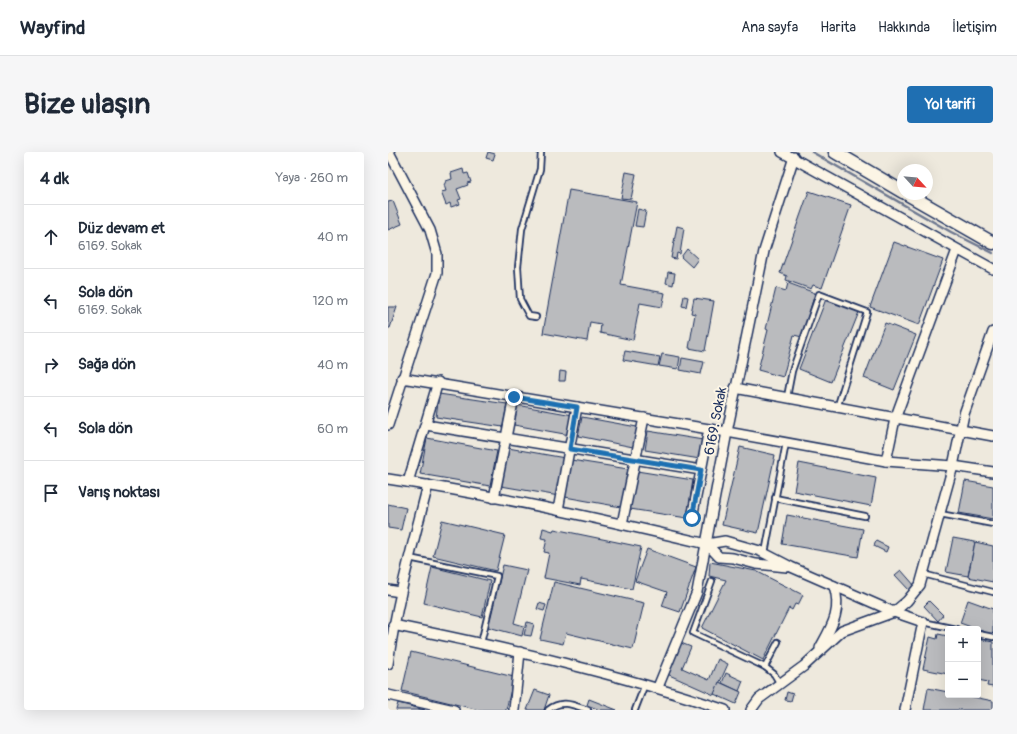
<!DOCTYPE html>
<html lang="tr">
<head>
<meta charset="utf-8">
<style>
	body { margin:0; font-family:Pangolin,sans-serif; background:#f6f6f7; color:#1f2937 }
	.controls { position:absolute; right:12px; bottom:12px; display:grid; overflow:hidden; border-radius:4px; box-shadow:0 4px 16px #0002 }
	.controls button { width:36px; height:36px; display:grid; place-items:center; padding:0; border:0; border-bottom:1px solid #e0e1e3; background:#fff; color:#1f2937; font:20px sans-serif }
	.compass { position:absolute; left:509px; top:12px; width:36px; height:36px; border-radius:50%; background:#fff; box-shadow:0 4px 16px #0002; rotate:116deg }
	.stop { position:absolute; width:12px; height:12px; margin:-9px; border:3px solid #1f6fb2; border-radius:50%; background:#fff }
	.stop.end { background:#1f6fb2; border-color:#fff; box-shadow:0 1px 4px #0008 }
	.list { margin:0; padding:0; list-style:none }
	h2 { display:flex; justify-content:space-between; align-items:center; height:52px; margin:0; padding:0 16px; font-size:17px }
	h2 small { font-size:13px; font-weight:400; color:#747a83 }
	.list li { display:grid; grid-template-columns:26px 1fr auto; gap:12px; align-items:center; box-sizing:border-box; height:64px; padding:0 16px; border-top:1px solid #e0e1e3 }
	.list b { display:block; font-size:15px; white-space:nowrap }
	.list p { margin:0; font-size:13px; white-space:nowrap; color:#747a83 }
	.list em { font-size:13px; font-style:normal; color:#747a83 }
	.icon { flex:none; width:22px; height:22px; fill:none; stroke:currentColor; stroke-width:2; stroke-linecap:round; stroke-linejoin:round }
	.map { position:relative; flex:none; width:605px; height:558px; overflow:hidden; border-radius:4px }
	header { display:flex; align-items:center; gap:24px; box-sizing:border-box; height:56px; padding:0 20px; background:#fff; border-bottom:1px solid #e0e1e3 }
	header strong { font-size:19px }
	nav { display:flex; gap:22px; margin-inline-start:auto; font-size:14px }
	.intro { display:flex; align-items:center; justify-content:space-between; box-sizing:border-box; height:96px; padding:0 24px }
	h1 { margin:0; font-size:28px }
	.button { padding:10px 18px; border-radius:4px; background:#1f6fb2; color:#fff; font-size:14px; font-weight:700 }
	main { display:flex; gap:24px; padding:0 24px }
	aside { flex:1; background:#fff; border-radius:4px; box-shadow:0 4px 16px #0002 }
	.map>svg:first-child { display:block }
</style>
</head>
<body>
<header>
<strong>Wayfind</strong>
<nav><a>Ana sayfa</a><a>Harita</a><a>Hakkında</a><a>İletişim</a></nav>
</header>
<div class="intro"><h1>Bize ulaşın</h1><a class="button">Yol tarifi</a></div>
<main>
<aside>
<h2>4 dk<small>Yaya · 260 m</small></h2>
<ul class="list">
<li><svg class="icon" aria-label="ahead" viewBox="0 0 24 24"><path d="M12 20V5M6 11l6-6 6 6"/></svg><div><b>Düz devam et</b><p>6169. Sokak</p></div><em>40 m</em></li>
<li><svg class="icon" aria-label="left" viewBox="0 0 24 24"><path d="M17 20v-9H6M10 6l-5 5 5 5"/></svg><div><b>Sola dön</b><p>6169. Sokak</p></div><em>120 m</em></li>
<li><svg class="icon" aria-label="right" viewBox="0 0 24 24"><path d="M7 20v-9h11M14 6l5 5-5 5"/></svg><div><b>Sağa dön</b></div><em>40 m</em></li>
<li><svg class="icon" aria-label="left" viewBox="0 0 24 24"><path d="M17 20v-9H6M10 6l-5 5 5 5"/></svg><div><b>Sola dön</b></div><em>60 m</em></li>
<li><svg class="icon" aria-label="arrive" viewBox="0 0 24 24"><path d="M6 21V4h12l-3 4 3 4H6"/></svg><div><b>Varış noktası</b></div></li>
</ul>
</aside>
<div class="map">
<svg width="605" height="558" viewBox="0 0 605 558">
	<rect width="100%" height="100%" fill="#eee9dd"/>
	<filter id="ink" filterUnits="userSpaceOnUse"><feTurbulence type="fractalNoise" baseFrequency=".025" numOctaves="2"/><feDisplacementMap in="SourceGraphic" scale="8" xChannelSelector="R" yChannelSelector="G"/><feConvolveMatrix kernelMatrix="1 2 1 2 8 2 1 2 1" color-interpolation-filters="sRGB"/></filter>
	<g filter="url(#ink)">
		<g fill="none" stroke-linecap="round" stroke-linejoin="round">
			<polyline stroke="#6c778f" stroke-width="2.5" points="424,0 563,80 605,101"/>
		</g>
		<g fill="#babbbe" stroke="#1b2f5e">
			<polygon points="100,0 107,2 105,8 98,6"/>
			<polygon points="75,17 76,22 80,21 83,30 79,31 80,33 69,37 73,47 70,48 72,52 63,55 62,51 58,53 53,40 58,39 56,33 58,29 64,27 63,21"/>
			<polygon points="238,20 248,22 243,47 233,46"/>
			<polygon points="181,38 249,50 233,133 277,141 274,155 252,151 245,188 212,181 213,172 202,170 199,189 155,181"/>
			<polygon points="421,39 463,53 434,136 425,133 423,137 398,128 399,124 392,121"/>
			<polygon points="5,49 14,72 0,78 0,50"/>
			<polygon points="250,57 258,59 255,75 247,74"/>
			<polygon points="289,74 296,76 292,102 289,101 288,107 283,106"/>
			<polygon points="506,90 555,108 531,173 482,155"/>
			<polygon points="299,97 310,107 304,115 293,105"/>
			<polygon points="280,120 287,121 285,133 278,131"/>
			<polygon points="400,131 427,141 414,185 406,183 395,225 370,218 380,178 378,177 388,136 398,139"/>
			<polygon points="296,144 300,145 298,155 294,154"/>
			<polygon points="306,146 326,149 317,199 301,196 307,162 303,161"/>
			<polygon points="438,147 471,160 443,230 411,217"/>
			<polygon points="0,155 9,155 2,176 0,176"/>
			<polygon points="497,171 528,183 506,238 476,226"/>
			<polygon points="237,199 272,205 270,214 235,208"/>
			<polygon points="274,202 292,205 290,217 271,214"/>
			<polygon points="294,206 316,210 313,222 292,218"/>
			<polygon points="172,219 178,220 177,229 171,229"/>
			<polygon points="51,242 119,252 115,275 48,265"/>
			<polygon points="129,253 185,263 182,283 126,273"/>
			<polygon points="194,265 249,275 245,295 190,284"/>
			<polygon points="260,279 315,288 312,307 257,298"/>
			<polygon points="39,286 109,299 102,334 32,322"/>
			<polygon points="352,295 387,303 370,381 334,373"/>
			<polygon points="120,296 177,306 171,344 113,334"/>
			<polygon points="183,308 240,317 233,355 177,345"/>
			<polygon points="411,311 488,326 483,354 406,339"/>
			<polygon points="249,319 305,328 299,366 242,357"/>
			<polygon points="577,329 605,334 605,367 571,361"/>
			<polygon points="0,352 18,356 13,378 0,376"/>
			<polygon points="399,363 475,377 470,405 394,392"/>
			<polygon points="54,368 117,383 108,419 45,404"/>
			<polygon points="155,376 165,379 166,377 253,395 244,437 193,427 192,433 156,426 161,401 156,400 159,387 153,386"/>
			<polygon points="565,386 587,390 580,424 558,420"/>
			<polygon points="488,389 500,395 498,400 486,394"/>
			<polygon points="587,390 605,394 605,430 580,425"/>
			<polygon points="259,397 308,415 292,460 274,454 279,440 247,429"/>
			<polygon points="322,410 368,419 415,443 410,453 407,452 404,458 401,456 375,508 314,476 338,428 321,424"/>
			<polygon points="115,413 139,418 126,471 136,474 134,484 100,475"/>
			<polygon points="44,415 102,429 94,465 36,451"/>
			<polygon points="513,418 527,434 522,439 507,423"/>
			<polygon points="166,430 256,451 245,497 178,481 175,492 152,487"/>
			<polygon points="580,448 605,457 605,483 572,471"/>
			<polygon points="541,449 555,463 550,469 536,454"/>
			<polygon points="151,451 158,453 156,459 149,457"/>
			<polygon points="139,470 146,472 143,484 136,483"/>
			<polygon points="550,482 560,484 560,522 535,517 542,485 549,487"/>
			<polygon points="590,487 605,490 605,535 599,534 600,530 590,528"/>
			<polygon points="293,491 303,495 294,516 321,528 330,507 340,512 326,543 279,522"/>
			<polygon points="23,500 126,525 118,558 91,558 14,539"/>
			<polygon points="338,521 355,529 351,539 334,531"/>
			<polygon points="331,530 353,540 348,552 326,542"/>
			<polygon points="540,536 560,540 560,543 576,543 605,549 605,558 536,558"/>
			<polygon points="147,538 161,543 156,558 139,558"/>
			<polygon points="399,540 405,542 403,549 397,548"/>
			<polygon points="201,547 229,558 212,558 199,553"/>
			<polygon points="10,551 37,558 8,558"/>
		</g>
		<g fill="none" stroke-linecap="round" stroke-linejoin="round">
			<defs>
				<g id="lane">
					<polyline points="148,165 141,164 132,147 130,115 134,77 152,17 153,0"/>
					<polyline points="399,245 404,219 431,142 479,160 449,256"/>
					<polyline points="387,346 477,364"/>
					<polyline points="552,362 605,372"/>
					<polyline points="377,401 398,291"/>
					<polyline points="21,406 109,424 93,491"/>
					<polyline points="535,422 605,440"/>
					<polyline points="324,429 305,481 377,515 386,522 392,532"/>
					<polyline points="535,470 568,477"/>
					<polyline points="590,482 605,485"/>
					<polyline points="377,515 390,490"/>
					<path d="M 160,558 C 174,547 185,553 200,558"/>
					<polyline points="247,558 257,532"/>
				</g>
				<g id="street">
					<polyline points="394,0 605,117"/>
					<polyline points="14,226 339,280 498,309 565,314 605,320"/>
					<polyline points="347,236 605,284"/>
					<polyline points="0,273 49,121 49,102 42,78 1,0"/>
					<polyline points="38,273 313,318"/>
					<polyline points="498,309 507,267 569,98"/>
					<path d="M 0,327 C 107,343 213,367 319,392 L 337,389 L 372,399 L 403,415 L 506,460 L 535,470 L 517,558"/>
					<polyline points="20,330 50,230"/>
					<polyline points="106,346 126,245"/>
					<polyline points="170,358 189,255"/>
					<polyline points="304,366 321,277"/>
					<polyline points="234,372 256,266"/>
					<polyline points="319,392 331,405 345,406 368,412 399,415"/>
					<polyline points="0,438 12,440"/>
					<path d="M 5,473 C 117,496 229,521 337,558"/>
					<path d="M 432,496 C 444,474 454,459 446,434"/>
					<path d="M 0,512 C 8,451 25,392 40,333"/>
					<polyline points="270,535 309,440 339,280 376,99 406,5"/>
					<polyline points="0,543 66,558"/>
					<polyline points="126,558 132,500"/>
					<polyline points="363,558 371,547 416,514 454,479 506,460 519,449 532,433 565,314 576,262 605,180"/>
				</g>
				<g id="secondary">
					<polyline points="447,0 515,40"/>
					<polyline points="519,42 605,91"/>
				</g>
			</defs>
			<use href="#lane" stroke="#1b2f5e" stroke-width="8"/>
			<use href="#street" stroke="#1b2f5e" stroke-width="12"/>
			<use href="#secondary" stroke="#1b2f5e" stroke-width="15"/>
			<use href="#lane" stroke="#fcf5e5" stroke-width="4.5"/>
			<use href="#street" stroke="#fcf5e5" stroke-width="9"/>
			<use href="#secondary" stroke="#fcf5e5" stroke-width="12"/>
		</g>
	</g>
	<g fill="none" stroke-linecap="round" stroke-linejoin="round" filter="url(#ink)">
		<polyline stroke="#1f6fb2" stroke-width="5" points="126,245 189,255 182,297 313,318 304,366"/>
	</g>
	<g text-anchor="middle" stroke-width="4" stroke-linejoin="round" paint-order="stroke">
		<g font-size="14" fill="#1b2f5e" stroke="#fcf5e5">
			<text transform="translate(327 269) rotate(-79)" y="5">6169. Sokak</text>
		</g>
	</g>
</svg>
<div class="controls">
<button>+</button>
<button>−</button>
</div>
<svg class="compass" viewBox="-18 -18 36 36"><path d="M0-13l5 13h-10z" fill="#e53935"/><path d="M0 13l5-13h-10z" fill="#747a83"/></svg>
<div class="stop" style="left:304px;top:366px"></div>
<div class="stop end" style="left:126px;top:245px"></div>
</div>
</main>
</body>
</html>
